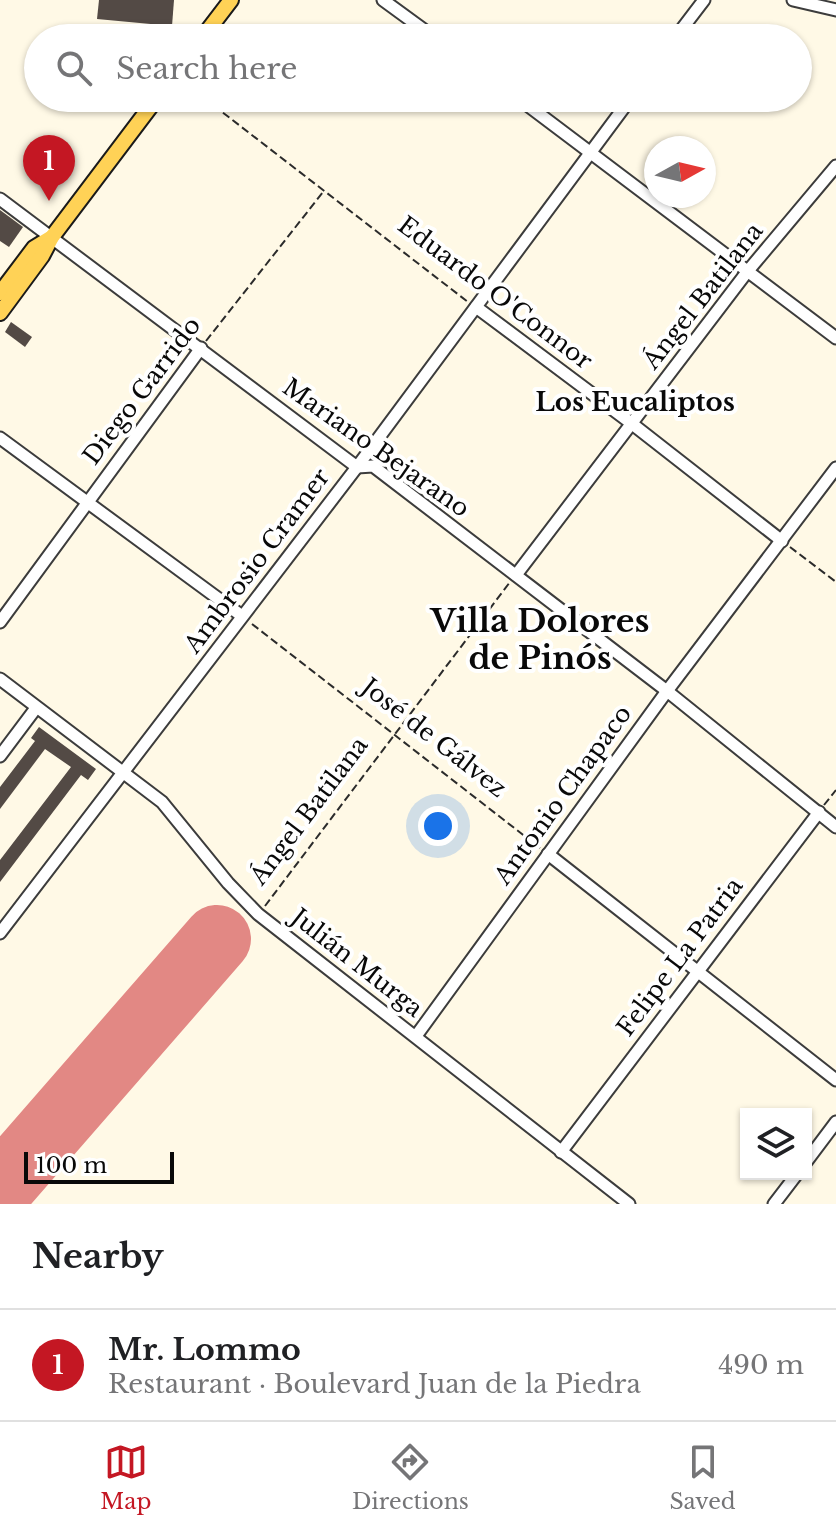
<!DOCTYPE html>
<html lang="en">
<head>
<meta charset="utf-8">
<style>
	body { margin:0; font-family:"Libre Baskerville",serif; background:#f6f6f6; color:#202124 }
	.controls { position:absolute; right:24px; bottom:24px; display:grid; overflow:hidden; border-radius:0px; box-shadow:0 2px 6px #0004 }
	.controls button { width:72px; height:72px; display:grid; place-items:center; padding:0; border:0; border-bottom:2px solid #e0e0e0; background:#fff; color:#202124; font:40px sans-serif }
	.compass { position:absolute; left:644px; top:136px; width:72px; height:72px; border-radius:50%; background:#fff; box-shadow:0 2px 6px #0004; rotate:82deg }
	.scale { position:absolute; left:24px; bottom:20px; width:150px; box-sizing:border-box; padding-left:8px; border:4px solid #090909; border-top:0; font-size:22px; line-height:28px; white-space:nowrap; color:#090909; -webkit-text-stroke:6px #fff; paint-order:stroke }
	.you { position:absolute; left:438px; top:826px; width:28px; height:28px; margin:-20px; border:6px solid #fff; border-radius:50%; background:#1a73e8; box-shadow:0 0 0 12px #1a73e833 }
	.badge { display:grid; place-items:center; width:52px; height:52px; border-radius:50%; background:#c41723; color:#fff; font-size:26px; font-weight:700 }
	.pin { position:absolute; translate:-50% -66px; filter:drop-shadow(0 2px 4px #0008) }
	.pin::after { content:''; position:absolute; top:42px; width:28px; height:24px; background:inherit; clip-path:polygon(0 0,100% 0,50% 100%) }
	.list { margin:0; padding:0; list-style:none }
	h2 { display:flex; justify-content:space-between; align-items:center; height:104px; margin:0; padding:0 32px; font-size:34px }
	h2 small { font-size:26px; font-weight:400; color:#757577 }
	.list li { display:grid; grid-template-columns:52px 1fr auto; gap:24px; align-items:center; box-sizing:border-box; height:112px; padding:0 32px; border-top:2px solid #e0e0e0 }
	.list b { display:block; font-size:30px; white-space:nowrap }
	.list p { margin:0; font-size:26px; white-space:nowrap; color:#757577 }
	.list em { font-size:26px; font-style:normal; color:#757577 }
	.icon { flex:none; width:44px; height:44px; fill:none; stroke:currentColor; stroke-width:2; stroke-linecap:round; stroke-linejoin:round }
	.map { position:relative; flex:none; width:836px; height:1204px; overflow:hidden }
	.search { position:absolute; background:#fff; box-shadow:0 2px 6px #0004; left:24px; right:24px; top:24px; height:88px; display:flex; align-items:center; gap:20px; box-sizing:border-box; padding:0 28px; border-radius:44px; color:#757577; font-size:30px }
	.sheet { height:216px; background:#fff }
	nav { display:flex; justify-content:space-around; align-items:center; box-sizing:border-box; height:112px; border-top:2px solid #e0e0e0; background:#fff; font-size:22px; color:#757577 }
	nav a { display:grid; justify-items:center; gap:4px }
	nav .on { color:#c41723 }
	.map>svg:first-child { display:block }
</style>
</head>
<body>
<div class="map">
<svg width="836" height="1204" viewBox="0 0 836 1204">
	<rect width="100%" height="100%" fill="#fff9e6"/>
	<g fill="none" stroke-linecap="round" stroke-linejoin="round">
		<polyline stroke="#e28884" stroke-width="68" points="0,1188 217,939"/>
	</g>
	<g fill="#534a45">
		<polygon points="99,0 174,0 172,26 97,19"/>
		<polygon points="0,210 23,227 9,247 0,241"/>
		<polygon points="11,322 32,337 25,347 5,332"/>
		<polygon points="39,727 96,769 88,780 81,775 0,882 0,860 71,767 45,749 0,809 0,787 35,741 31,738"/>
	</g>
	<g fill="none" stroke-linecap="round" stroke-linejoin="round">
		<defs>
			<g id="minor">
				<polyline points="383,0 435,38"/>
				<polyline points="793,0 836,10"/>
				<polyline points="675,38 704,0"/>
				<polyline points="518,98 836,338"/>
				<polyline points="0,199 357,467 373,466 667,691 836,827"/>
				<polyline points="476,307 631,423 782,541"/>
				<polyline points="0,438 242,616"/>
				<polyline points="516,575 747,272 836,166"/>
				<polyline points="0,622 201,348"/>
				<polyline points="0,679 162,802 228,883 258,914 629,1204"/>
				<polyline points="0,756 36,708"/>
				<polyline points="548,854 836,1080"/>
				<polyline points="0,933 357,467 631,98"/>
				<polyline points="416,1036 667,691 836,468"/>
				<polyline points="561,1152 819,812"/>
				<polyline points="806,1162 836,1122"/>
				<polyline points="774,1204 797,1174"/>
			</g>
			<g id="major">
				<polyline points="202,38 231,0"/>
				<polyline points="0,293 34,248 52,237"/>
				<polyline points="0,313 42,256 52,237 157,98"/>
			</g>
		</defs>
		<use href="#minor" stroke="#3c3c3c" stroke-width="15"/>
		<use href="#major" stroke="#1a1a1a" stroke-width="18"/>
		<g stroke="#2b2b2b" stroke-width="2" stroke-dasharray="8 4" stroke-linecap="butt">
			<polyline points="204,98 468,302"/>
			<polyline points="206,341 323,192"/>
			<polyline points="790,547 836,582"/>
			<polyline points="252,624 540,848"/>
			<polyline points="824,805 836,790"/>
			<polyline points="265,906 510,582"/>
		</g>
		<use href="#minor" stroke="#fff" stroke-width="11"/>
		<use href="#major" stroke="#ffd256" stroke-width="14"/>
	</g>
	<g text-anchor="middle" stroke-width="8" stroke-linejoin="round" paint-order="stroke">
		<g font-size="24" fill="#090909" stroke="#fff">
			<text transform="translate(495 293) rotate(37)" y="8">Eduardo O'Connor</text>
			<text transform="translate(703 296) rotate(-52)" y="8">Ángel Batilana</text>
			<text transform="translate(142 391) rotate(-53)" y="8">Diego Garrido</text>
			<text transform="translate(376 448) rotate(35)" y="8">Mariano Bejarano</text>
			<text transform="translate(257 561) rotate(-53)" y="8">Ambrosio Cramer</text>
			<text transform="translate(434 738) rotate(38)" y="8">José de Gálvez</text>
			<text transform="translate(563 795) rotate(-54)" y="8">Antonio Chapaco</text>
			<text transform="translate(309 811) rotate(-53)" y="8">Ángel Batilana</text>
			<text transform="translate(680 957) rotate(-53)" y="8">Felipe La Patria</text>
			<text transform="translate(357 963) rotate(38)" y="8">Julián Murga</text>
		</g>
		<g font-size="26" font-weight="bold" fill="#090909" stroke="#fff">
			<text x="635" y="411">Los Eucaliptos</text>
		</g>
		<g font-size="32" font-weight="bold" fill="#090909" stroke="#fff">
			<text x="540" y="632">Villa Dolores<tspan x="540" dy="37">de Pinós</tspan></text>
		</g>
	</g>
</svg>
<div class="controls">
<button><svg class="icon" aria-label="layers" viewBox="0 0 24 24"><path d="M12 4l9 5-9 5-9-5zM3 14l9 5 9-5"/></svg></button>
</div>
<svg class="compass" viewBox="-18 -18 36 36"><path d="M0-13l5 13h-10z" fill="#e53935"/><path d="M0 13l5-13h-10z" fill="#757577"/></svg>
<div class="scale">100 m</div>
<div class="you"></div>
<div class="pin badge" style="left:49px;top:201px">1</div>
<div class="search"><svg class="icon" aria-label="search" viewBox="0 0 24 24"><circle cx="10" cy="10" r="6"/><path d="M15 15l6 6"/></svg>Search here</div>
</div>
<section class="sheet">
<h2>Nearby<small></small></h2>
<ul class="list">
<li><span class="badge">1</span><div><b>Mr. Lommo</b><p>Restaurant · Boulevard Juan de la Piedra</p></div><em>490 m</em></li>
</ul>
</section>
<nav>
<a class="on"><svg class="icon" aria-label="map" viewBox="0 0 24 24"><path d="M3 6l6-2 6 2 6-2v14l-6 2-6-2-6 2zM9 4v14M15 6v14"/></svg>Map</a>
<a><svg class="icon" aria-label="directions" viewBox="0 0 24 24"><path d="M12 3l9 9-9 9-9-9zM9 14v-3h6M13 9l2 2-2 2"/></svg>Directions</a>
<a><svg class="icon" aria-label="saved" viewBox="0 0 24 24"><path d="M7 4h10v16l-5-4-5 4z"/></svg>Saved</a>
</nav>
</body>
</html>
